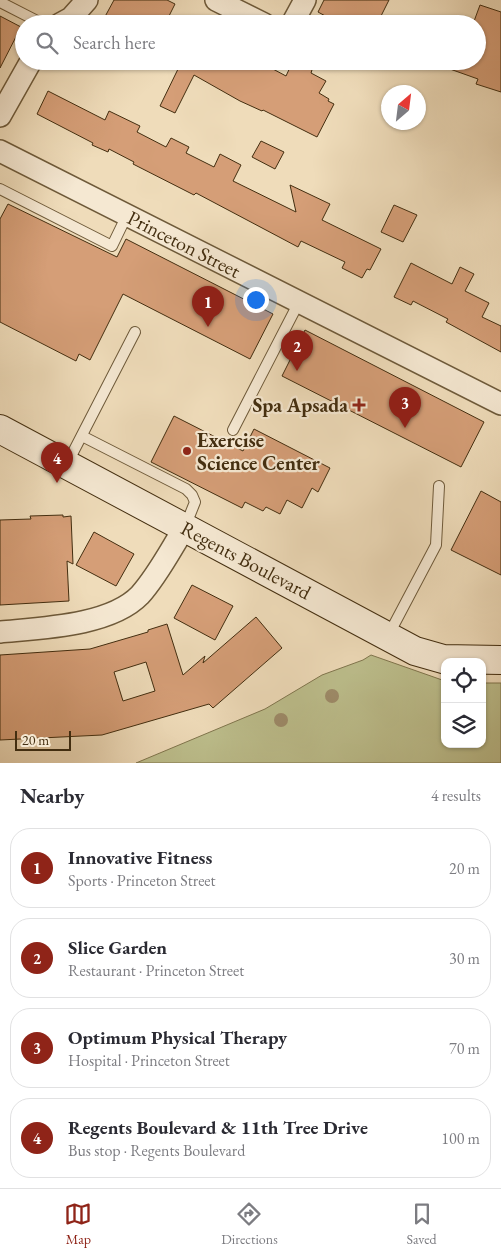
<!DOCTYPE html>
<html lang="en">
<head>
<meta charset="utf-8">
<style>
	body { margin:0; font-family:"EB Garamond",serif; background:#f2f2f3; color:#2b2b33 }
	.controls { position:absolute; right:15px; bottom:15px; display:grid; overflow:hidden; border-radius:10px; box-shadow:0 1px 4px #0004 }
	.controls button { width:45px; height:45px; display:grid; place-items:center; padding:0; border:0; border-bottom:1px solid #e1e1e2; background:#fff; color:#2b2b33; font:25px sans-serif }
	.compass { position:absolute; left:381px; top:85px; width:45px; height:45px; border-radius:50%; background:#fff; box-shadow:0 1px 4px #0004; rotate:28deg }
	.scale { position:absolute; left:15px; bottom:12px; width:56px; box-sizing:border-box; padding-left:5px; border:2px solid #432e10; border-top:0; font-size:14px; line-height:18px; white-space:nowrap; color:#432e10; -webkit-text-stroke:4px #f5e8d2; paint-order:stroke }
	.you { position:absolute; left:255px; top:299px; width:18px; height:18px; margin:-12px; border:4px solid #fff; border-radius:50%; background:#1a73e8; box-shadow:0 0 0 8px #1a73e833 }
	.badge { display:grid; place-items:center; width:32px; height:32px; border-radius:50%; background:#8f2418; color:#fff; font-size:16px; font-weight:700 }
	.pin { position:absolute; translate:-50% -41px; filter:drop-shadow(0 1px 2px #0008) }
	.pin::after { content:''; position:absolute; top:26px; width:18px; height:15px; background:inherit; clip-path:polygon(0 0,100% 0,50% 100%) }
	.list { margin:0; padding:0; list-style:none }
	h2 { display:flex; justify-content:space-between; align-items:center; height:65px; margin:0; padding:0 20px; font-size:21px }
	h2 small { font-size:16px; font-weight:400; color:#7c7c81 }
	.list li { display:grid; grid-template-columns:32px 1fr auto; gap:15px; align-items:center; box-sizing:border-box; height:80px; margin:0 10px 10px; padding:0 10px; border:1px solid #e1e1e2; border-radius:20px }
	.list b { display:block; font-size:19px; white-space:nowrap }
	.list p { margin:0; font-size:16px; white-space:nowrap; color:#7c7c81 }
	.list em { font-size:16px; font-style:normal; color:#7c7c81 }
	.icon { flex:none; width:28px; height:28px; fill:none; stroke:currentColor; stroke-width:2; stroke-linecap:round; stroke-linejoin:round }
	.map { position:relative; flex:none; width:501px; height:763px; overflow:hidden }
	.search { position:absolute; background:#fff; box-shadow:0 1px 4px #0004; left:15px; right:15px; top:15px; height:55px; display:flex; align-items:center; gap:12px; box-sizing:border-box; padding:0 18px; border-radius:28px; color:#7c7c81; font-size:19px }
	.sheet { height:425px; background:#fff }
	nav { display:flex; justify-content:space-around; align-items:center; box-sizing:border-box; height:70px; border-top:1px solid #e1e1e2; background:#fff; font-size:14px; color:#7c7c81 }
	nav a { display:grid; justify-items:center; gap:2px }
	nav .on { color:#8f2418 }
	.map>svg:first-child { display:block }
</style>
</head>
<body>
<div class="map">
<svg width="501" height="763" viewBox="0 0 501 763">
	<rect width="100%" height="100%" fill="#efdcba"/>
	<filter id="stains"><feTurbulence type="fractalNoise" baseFrequency=".004" numOctaves="4"/><feColorMatrix values="0 0 0 0 .2 0 0 0 0 .09 0 0 0 0 .02 0 0 0 .5 -.17"/></filter>
	<radialGradient id="worn" r=".72"><stop offset=".6" stop-color="#630" stop-opacity="0"/><stop offset="1" stop-color="#630" stop-opacity=".3"/></radialGradient>
	<polygon fill="#bdbf8d" stroke="#80764e" points="371,655 445,681 445,744 482,744 482,683 501,683 501,763 136,763 265,709 322,675 363,660"/>
	<g fill="#d59e77" stroke="#432e10" fill-rule="evenodd">
		<polygon points="114,0 167,0 175,4 165,24 101,24"/>
		<polygon points="324,0 389,0 377,24 340,24 318,12"/>
		<polygon points="480,5 501,12 501,92 476,84 478,79 433,63 433,61 477,61 477,24 473,24"/>
		<polygon points="0,16 21,27 0,68"/>
		<polygon points="167,61 258,61 286,76 293,61 295,61 312,70 311,73 326,81 319,93 329,99 328,101 334,104 317,137 263,110 262,111 240,101 194,75 175,113 160,106 179,67"/>
		<polygon points="48,91 105,120 109,111 140,126 137,132 166,147 171,138 189,147 186,153 214,167 220,154 241,165 233,181 296,212 290,185 330,204 322,220 381,249 370,270 367,269 362,278 342,268 345,262 301,241 298,247 196,193 194,195 133,164 134,162 109,149 108,152 92,145 93,143 37,114"/>
		<polygon points="261,141 284,152 275,169 252,157"/>
		<polygon points="8,204 117,257 126,239 273,314 250,359 123,294 90,360 79,354 76,361 0,322 0,219"/>
		<polygon points="394,205 417,215 403,242 381,232"/>
		<polygon points="411,263 452,284 460,267 474,274 465,291 489,303 482,317 501,326 501,352 446,322 448,319 413,301 411,305 394,297"/>
		<polygon points="305,330 484,422 461,467 282,376"/>
		<polygon points="174,416 243,451 254,429 330,468 318,492 312,488 302,508 287,500 280,514 266,507 263,511 245,502 242,508 151,462"/>
		<polygon points="481,491 501,502 501,575 451,550"/>
		<polygon points="63,515 63,517 71,516 73,564 67,561 69,601 0,605 0,520 31,519 30,516"/>
		<polygon points="94,532 134,554 116,586 76,565"/>
		<polygon points="192,585 233,606 215,640 174,618"/>
		<path d="M 256,617 L 282,648 L 213,708 L 209,704 L 102,735 L 0,740 L 0,655 L 90,649 L 148,632 L 148,630 L 167,624 L 183,675 L 205,656 L 203,663 ZM 146,662 L 155,691 L 123,701 L 114,672 Z"/>
	</g>
	<g fill="none" stroke-linecap="round" stroke-linejoin="round">
		<defs>
			<g id="lane">
				<polyline points="0,2 43,24"/>
				<polyline points="0,189 112,246 127,215"/>
				<polyline points="233,430 299,302"/>
				<polyline points="82,436 186,489 192,495 195,502 185,527"/>
				<polyline points="67,464 135,332"/>
				<polyline points="388,636 436,545 439,486"/>
			</g>
			<g id="street">
				<polyline points="216,0 264,24"/>
				<polyline points="60,24 71,18 87,0"/>
				<polyline points="292,24 305,0"/>
				<polyline points="0,116 31,61"/>
				<polyline points="0,151 501,404"/>
				<path d="M 0,632 C 41,628 110,626 140,595 C 158,575 171,549 185,527"/>
			</g>
			<polyline id="secondary" points="0,429 415,651 443,659 501,660"/>
		</defs>
		<use href="#lane" stroke="#6e5a3a" stroke-width="12"/>
		<use href="#street" stroke="#6e5a3a" stroke-width="24"/>
		<use href="#secondary" stroke="#432e10" stroke-width="30"/>
		<use href="#lane" stroke="#f5e8d2" stroke-width="10"/>
		<use href="#street" stroke="#f5e8d2" stroke-width="21"/>
		<use href="#secondary" stroke="#f5e8d2" stroke-width="28"/>
	</g>
	<g fill="#9e8c6a">
		<circle cx="332" cy="696" r="7"/>
		<circle cx="281" cy="720" r="7"/>
	</g>
	<g fill="#8f2418" stroke="#f5e8d2" stroke-width="2">
		<path d="M356.5 397.5h5v5h5v5h-5v5h-5v-5h-5v-5h5z"/>
		<circle cx="187" cy="451" r="5"/>
	</g>
	<g text-anchor="middle" stroke-width="4.5" stroke-linejoin="round" paint-order="stroke">
		<g font-size="20" fill="#432e10" stroke="#f5e8d2">
			<text transform="translate(184 244) rotate(27)" y="7">Princeton Street</text>
			<text transform="translate(246 560) rotate(28)" y="7">Regents Boulevard</text>
		</g>
		<g font-size="20" font-weight="bold" fill="#432e10" stroke="#f5e8d2" text-anchor="end">
			<text x="348" y="412">Spa Apsada</text>
			<text x="197" y="447" text-anchor="start">Exercise<tspan x="197" dy="23">Science Center</tspan></text>
		</g>
	</g>
	<rect width="100%" height="100%" filter="url(#stains)"/>
	<rect width="100%" height="100%" fill="url(#worn)"/>
</svg>
<div class="controls">
<button><svg class="icon" aria-label="locate" viewBox="0 0 24 24"><circle cx="12" cy="12" r="6"/><path d="M12 2v4M12 18v4M2 12h4M18 12h4"/></svg></button>
<button><svg class="icon" aria-label="layers" viewBox="0 0 24 24"><path d="M12 4l9 5-9 5-9-5zM3 14l9 5 9-5"/></svg></button>
</div>
<svg class="compass" viewBox="-18 -18 36 36"><path d="M0-13l5 13h-10z" fill="#e53935"/><path d="M0 13l5-13h-10z" fill="#7c7c81"/></svg>
<div class="scale">20 m</div>
<div class="you"></div>
<div class="pin badge" style="left:208px;top:327px">1</div>
<div class="pin badge" style="left:297px;top:371px">2</div>
<div class="pin badge" style="left:405px;top:428px">3</div>
<div class="pin badge" style="left:57px;top:483px">4</div>
<div class="search"><svg class="icon" aria-label="search" viewBox="0 0 24 24"><circle cx="10" cy="10" r="6"/><path d="M15 15l6 6"/></svg>Search here</div>
</div>
<section class="sheet">
<h2>Nearby<small>4 results</small></h2>
<ul class="list">
<li><span class="badge">1</span><div><b>Innovative Fitness</b><p>Sports · Princeton Street</p></div><em>20 m</em></li>
<li><span class="badge">2</span><div><b>Slice Garden</b><p>Restaurant · Princeton Street</p></div><em>30 m</em></li>
<li><span class="badge">3</span><div><b>Optimum Physical Therapy</b><p>Hospital · Princeton Street</p></div><em>70 m</em></li>
<li><span class="badge">4</span><div><b>Regents Boulevard &amp; 11th Tree Drive</b><p>Bus stop · Regents Boulevard</p></div><em>100 m</em></li>
</ul>
</section>
<nav>
<a class="on"><svg class="icon" aria-label="map" viewBox="0 0 24 24"><path d="M3 6l6-2 6 2 6-2v14l-6 2-6-2-6 2zM9 4v14M15 6v14"/></svg>Map</a>
<a><svg class="icon" aria-label="directions" viewBox="0 0 24 24"><path d="M12 3l9 9-9 9-9-9zM9 14v-3h6M13 9l2 2-2 2"/></svg>Directions</a>
<a><svg class="icon" aria-label="saved" viewBox="0 0 24 24"><path d="M7 4h10v16l-5-4-5 4z"/></svg>Saved</a>
</nav>
</body>
</html>
